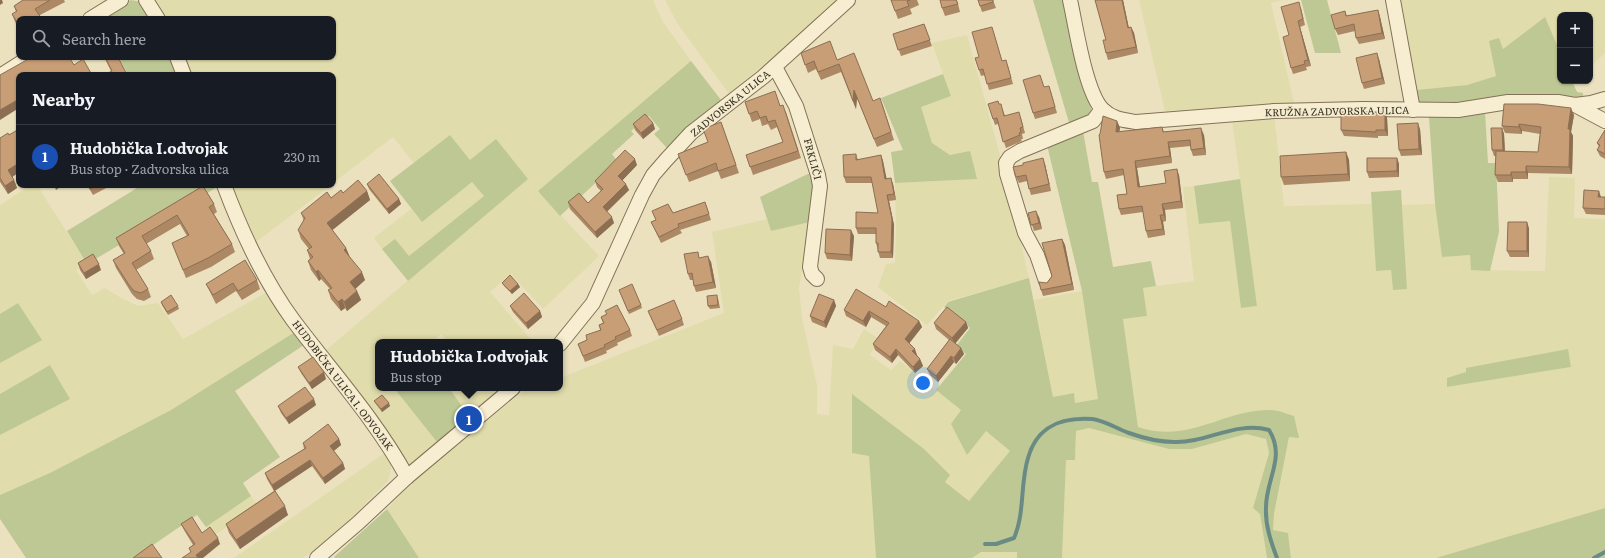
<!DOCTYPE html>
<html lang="en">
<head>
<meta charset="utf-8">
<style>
	body { margin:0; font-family:Literata,serif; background:#20242c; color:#f1f3f6 }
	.controls { position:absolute; right:12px; top:12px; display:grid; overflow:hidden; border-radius:8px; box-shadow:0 1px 3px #0004 }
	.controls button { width:36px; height:36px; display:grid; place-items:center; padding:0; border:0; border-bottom:1px solid #363941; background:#171b24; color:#f1f3f6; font:20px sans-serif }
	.you { position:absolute; left:923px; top:383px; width:14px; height:14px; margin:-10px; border:3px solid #fff; border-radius:50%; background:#1a73e8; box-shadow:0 0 0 6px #1a73e833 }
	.badge { display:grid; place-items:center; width:26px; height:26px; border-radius:50%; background:#c49c9b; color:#fff; font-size:13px; font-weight:700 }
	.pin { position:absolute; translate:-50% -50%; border:2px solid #fff; box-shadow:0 1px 4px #0006 }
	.popup { position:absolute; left:375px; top:339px; width:188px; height:52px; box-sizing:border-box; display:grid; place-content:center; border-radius:8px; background:#171b24; filter:drop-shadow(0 1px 3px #0005); font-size:13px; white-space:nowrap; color:#9ea1a6 }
	.popup b { font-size:15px; color:#f1f3f6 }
	.popup::after { content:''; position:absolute; left:50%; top:100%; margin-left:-8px; border:8px solid transparent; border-top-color:#171b24 }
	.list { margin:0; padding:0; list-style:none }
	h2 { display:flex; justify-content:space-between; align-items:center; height:52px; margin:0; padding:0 16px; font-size:17px }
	h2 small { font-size:13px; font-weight:400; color:#9ea1a6 }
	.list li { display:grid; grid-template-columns:26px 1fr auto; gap:12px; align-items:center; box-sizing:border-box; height:64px; padding:0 16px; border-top:1px solid #363941 }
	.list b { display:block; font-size:15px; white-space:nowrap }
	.list p { margin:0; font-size:13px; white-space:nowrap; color:#9ea1a6 }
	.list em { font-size:13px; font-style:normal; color:#9ea1a6 }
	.icon { flex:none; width:22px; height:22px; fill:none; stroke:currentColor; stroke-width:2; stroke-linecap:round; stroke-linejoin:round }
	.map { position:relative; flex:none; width:1605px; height:558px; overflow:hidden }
	.search { position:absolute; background:#171b24; box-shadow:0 1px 3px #0004; left:16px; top:16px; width:320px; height:44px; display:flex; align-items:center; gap:10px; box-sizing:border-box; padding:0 14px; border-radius:8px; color:#9ea1a6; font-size:15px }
	.panel { position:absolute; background:#171b24; box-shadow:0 1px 3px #0004; left:16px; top:72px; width:320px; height:116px; border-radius:8px }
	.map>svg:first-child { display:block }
</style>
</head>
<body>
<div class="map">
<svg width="1605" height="558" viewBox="0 0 1605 558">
	<rect width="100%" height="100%" fill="#ebe1bf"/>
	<g fill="#e0dcac" fill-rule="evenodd">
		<polygon points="155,0 653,0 663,22 691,61 538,191 599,256 543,309 511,274 490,292 533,342 448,342 441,334 431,342 378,342 378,388 394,388 437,442 409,465 363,398 325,351 527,179 470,160 450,135 414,163 393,137 333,183 333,75 190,75 184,57 333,57 333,19 167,19"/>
		<polygon points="665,0 836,0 800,34 729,94 677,23"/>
		<polygon points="1139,0 1283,0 1271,3 1294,103 1165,111"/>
		<polygon points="1398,0 1605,0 1605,53 1590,67 1590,15 1560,15 1560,52 1545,17 1503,49 1496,76 1467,85 1416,90"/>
		<polygon points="967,35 1003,166 1029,278 948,301 927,325 878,287 886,264 895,263 896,226 895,183 977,179 950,155 932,143 920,107 951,96 932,43"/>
		<path d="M 1274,115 L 1284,206 L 1372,204 L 1376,271 L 1391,270 L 1393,290 L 1407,289 L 1402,205 L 1435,204 L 1442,257 L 1470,255 L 1472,270 L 1545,271 L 1549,177 L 1575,178 L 1574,218 L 1605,219 L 1605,508 L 1436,558 L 1291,558 L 1288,534 L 1273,530 L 1274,514 L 1289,437 L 1299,437 L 1215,421 L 1204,427 L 1181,432 L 1160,433 L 1138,427 L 1123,319 L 1147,316 L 1143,288 L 1194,281 L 1183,187 L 1194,186 L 1199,224 L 1230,221 L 1241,308 L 1257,306 L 1232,120 ZM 1567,349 L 1571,367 L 1448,387 L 1447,378 Z"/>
		<polygon points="472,182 484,196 409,256 395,240 382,249 374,238 411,209 422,222"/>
		<polygon points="31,185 37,185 87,264 76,270 92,295 105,288 121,298 138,306 158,303 183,339 267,292 295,332 171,410 52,472 0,495 0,435 70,399 50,365 0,394 0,363 41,340 18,303 0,314 0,205"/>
		<polygon points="230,185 331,185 256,242 249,230"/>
		<polygon points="767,219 771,231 810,222 799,288 802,318 817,385 817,414 829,415 833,345 853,349 864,329 879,339 870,355 891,370 900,361 961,410 967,454 986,431 1010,451 970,502 945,482 924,449 852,394 852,453 869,456 876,558 419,558 387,509 409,485 527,388 560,388 560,378 724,313 712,232"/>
		<polygon points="1082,291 1098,399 1075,403 1074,393 1053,397 1034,300"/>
		<polygon points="449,388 503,388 469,416"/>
		<polygon points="1089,428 1169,449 1192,449 1246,434 1266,439 1269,453 1253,508 1260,514 1267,558 1062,558 1066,460 1075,459 1076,431"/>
		<polygon points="386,452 392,465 388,481 349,520 315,550 303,558 234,558"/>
		<polygon points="251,496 258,506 215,535 210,533 206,527"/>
		<polygon points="981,552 1017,552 1017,558 972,558"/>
	</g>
	<g fill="#bec894">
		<polygon points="131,0 141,2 153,19 100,19"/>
		<polygon points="1033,0 1063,0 1082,82 1091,108 1091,115 1070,126"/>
		<polygon points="1301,0 1327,0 1341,53 1315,53"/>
		<polygon points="1545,17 1560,52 1560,81 1572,81 1577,92 1583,93 1583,97 1520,95 1457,102 1419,103 1416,90 1467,85 1496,76 1489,41 1499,38 1503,49"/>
		<polygon points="119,57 172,57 179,75 128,75"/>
		<polygon points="691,61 721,100 681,132 667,148 654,134 660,129 649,116 631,131 634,134 612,154 618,162 560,216 538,191"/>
		<polygon points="943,74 951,96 921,107 932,143 950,155 970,151 977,179 895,183 891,152 903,150 881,98"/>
		<polygon points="1485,112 1488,163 1496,163 1499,232 1490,271 1471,270 1470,255 1442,257 1435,204 1429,117"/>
		<path d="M 1083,131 L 1092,182 L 1098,182 L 1113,267 L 1151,261 L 1156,286 L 1143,288 L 1147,316 L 1123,319 L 1138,427 C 1191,444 1220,410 1270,410 C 1278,410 1287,414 1294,416 L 1299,438 L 1289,437 L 1274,514 L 1273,530 L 1288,533 L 1291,558 L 1267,558 L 1260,514 L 1253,508 L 1269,453 L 1266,439 L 1246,434 L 1192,449 L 1169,449 L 1089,428 L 1076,431 L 1075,460 L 1066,460 L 1062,558 L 1017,558 L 1017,552 L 981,552 L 972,558 L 876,558 L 869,456 L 852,453 L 852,394 L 924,449 L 950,475 L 945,482 L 969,501 L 1010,451 L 986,431 L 967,455 L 951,424 L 961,410 L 936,390 L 966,354 L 956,346 L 970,328 L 944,307 L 948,302 L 1029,278 L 1053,397 L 1074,393 L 1075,403 L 1098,399 L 1082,291 L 1047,145 Z"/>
		<polygon points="450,135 470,160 496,139 528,179 408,281 382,249 395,239 409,256 484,196 472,182 422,222 390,181"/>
		<polygon points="812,172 814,183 810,222 771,231 760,197"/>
		<polygon points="1240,179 1257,306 1241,308 1230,221 1199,224 1194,186"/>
		<polygon points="136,185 219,186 87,264 67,231 137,188"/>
		<polygon points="1401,190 1407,289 1393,290 1391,270 1376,271 1371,192"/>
		<polygon points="18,303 42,340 0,363 0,314"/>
		<polygon points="295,332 304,345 235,391 280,457 243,483 251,496 206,527 197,515 134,558 26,558 0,519 0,495 52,472 171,410"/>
		<polygon points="1568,349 1571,367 1447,387 1447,378 1466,372 1466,368"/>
		<polygon points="50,365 70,399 0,435 0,394"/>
		<polygon points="394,388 449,388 469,416 437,442"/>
		<polygon points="1605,508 1605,558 1436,558"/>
		<polygon points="387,509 419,558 335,558 334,557"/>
	</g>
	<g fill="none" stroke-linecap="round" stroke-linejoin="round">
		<g stroke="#6a8a84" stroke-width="4">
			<path d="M 985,544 L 996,544 L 1014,538 C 1025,513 1020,484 1028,458 C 1037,426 1061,417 1092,419 C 1104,420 1117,429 1129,433 C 1143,438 1159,442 1174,442 C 1207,443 1235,421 1269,430 C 1286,457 1266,479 1266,507 C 1265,525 1271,542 1277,558"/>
			<polyline points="1594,558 1605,552"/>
		</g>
		<defs>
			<g id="minor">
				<polyline points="146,0 158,19"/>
				<path d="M 1070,0 C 1076,27 1085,90 1102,109 C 1112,119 1123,120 1136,122 L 1274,111 L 1363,109 L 1458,110 L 1508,102 L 1558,102 L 1575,105 L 1591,103 L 1605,99"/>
				<polyline points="1393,0 1413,110"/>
				<polyline points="90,19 121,0"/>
				<polyline points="177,57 184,75"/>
				<polyline points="775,67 796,106 818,175 820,186 810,267 812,274 817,279"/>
				<polyline points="0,76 30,57"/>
				<polyline points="1575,105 1605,121"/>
				<path d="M 224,185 C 242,233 263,279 293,320 C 332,372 376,420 407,477"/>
				<polyline points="1046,281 1037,255 1025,233 1007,174 1006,163 1010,157 1020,151 1093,121 1102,109"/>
				<polyline points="560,344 593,303 642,195 653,175 666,160 691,133 763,77 848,0"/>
				<polyline points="317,558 358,523 407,477 513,388"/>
			</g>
		</defs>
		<use href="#minor" stroke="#827258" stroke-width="16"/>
		<use href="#minor" stroke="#f7eed1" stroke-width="14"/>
	</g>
	<g fill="#ac8865">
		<polygon points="23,0 64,0 65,2 40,15 19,19 19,29 15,22 12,14 16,12 14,6"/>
		<polygon points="891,0 917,0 919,5 910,9 912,14 898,19"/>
		<polygon points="957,0 960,12 945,16 942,8"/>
		<polygon points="978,0 993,0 996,8 982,12"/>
		<polygon points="1095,0 1123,0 1129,28 1131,27 1134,33 1138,53 1108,60 1106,53 1106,40"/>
		<polygon points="1301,8 1305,25 1300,27 1311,66 1306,67 1307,70 1293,74 1291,68 1289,35"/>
		<polygon points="1378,10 1380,17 1385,39 1359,44 1356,38 1355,31 1338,35 1335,29 1345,11 1347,16"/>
		<polygon points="924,24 932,46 901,56 893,34"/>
		<polygon points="994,33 1002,61 1008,66 1013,84 989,90 985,75 981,76 979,70 979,57"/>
		<polygon points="801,53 837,60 873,101 883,106 894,140 877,147 857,98 856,109 841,72 821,80 816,69 808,73"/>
		<polygon points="91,57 98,57 93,60"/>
		<polygon points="104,57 118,57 127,75 111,71"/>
		<polygon points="1379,59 1385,84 1364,89 1362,83"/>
		<polygon points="1044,87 1051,92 1057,113 1035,119 1033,113"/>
		<polygon points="745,102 780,106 786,112 801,158 753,175 746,155 783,142 777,127 771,130 768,124 762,126 760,119 752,122"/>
		<polygon points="999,104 1003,110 1005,116 1021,118 1025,133 1022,134 1023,139 1021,139 1022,141 1006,148 998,124 995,125 993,119"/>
		<polygon points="1385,112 1387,118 1388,136 1378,136 1378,138 1344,136 1341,130"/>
		<polygon points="1574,115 1571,132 1573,136 1572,174 1528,173 1528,179 1513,179 1513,182 1498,182 1495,175 1496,156 1494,156 1492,150 1502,128 1504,134 1505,151 1538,152 1540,134 1522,131 1522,134 1505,133 1502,126"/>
		<polygon points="1117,121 1120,128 1119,132 1162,127 1164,132 1204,135 1206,155 1193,156 1191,150 1191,146 1170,148 1172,163 1137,168 1140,187 1166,183 1179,175 1183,208 1165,210 1166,221 1163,222 1165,235 1148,238 1146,231 1143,212 1121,215 1119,209 1127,194 1124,175 1106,179 1104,172"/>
		<polygon points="721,122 739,173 721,179 718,171 689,182 678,154 708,142"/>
		<polygon points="653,123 655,129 643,139 635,130 633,124"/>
		<polygon points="19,129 19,172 12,177 14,180 17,188 8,194 0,182 0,138 9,135"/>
		<polygon points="1420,129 1422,155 1401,156 1399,150"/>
		<polygon points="1605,130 1605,159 1600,156 1597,150 1599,147 1597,143"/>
		<polygon points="1346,152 1349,160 1350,181 1284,185 1281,177"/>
		<polygon points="856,154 858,160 881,155 883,161 886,179 893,184 896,200 889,201 894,225 893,258 880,258 876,243 876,234 858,234 856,228 878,213 873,183 846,183 844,177"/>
		<polygon points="1397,158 1399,164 1399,177 1369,178 1367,172"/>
		<polygon points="1045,164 1051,191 1031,195 1027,181 1019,183 1016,177"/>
		<polygon points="637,165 622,180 629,190 607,212 614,223 597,238 570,209 568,202 588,203 601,191 597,187 595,181"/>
		<polygon points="367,184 399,199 401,204 389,214 369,189"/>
		<polygon points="87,185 110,185 110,186 93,195"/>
		<polygon points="203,186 214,204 217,212 214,214 232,244 235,252 211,267 186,278 172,243 187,236 180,224 146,244 151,251 154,259 136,270 148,289 151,297 144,301 137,299 132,294 116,268 113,260 124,254 119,246 116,238"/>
		<polygon points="367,191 370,200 332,230 346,248 349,256 365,280 355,289 357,291 361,300 347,311 345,308 341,311 331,299 328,290 330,289 321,279 319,281 311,270 308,261 310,259 307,250 309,249 301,239 298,230 304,221 301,213 343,193"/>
		<polygon points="1601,197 1605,197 1605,215 1586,214 1583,208"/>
		<polygon points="705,202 711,220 680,230 682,233 661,243 651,222 656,220 652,211 673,213"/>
		<polygon points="1028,213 1039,217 1042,229 1034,231"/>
		<polygon points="1529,228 1529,257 1510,257 1507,251"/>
		<polygon points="854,236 852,261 827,259 825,253"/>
		<polygon points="1062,239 1065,245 1074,290 1043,296 1041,290 1052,276"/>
		<polygon points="700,258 711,262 716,288 696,292 694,286 693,280 690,280 688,274"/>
		<polygon points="78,263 101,270 86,279 80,270"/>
		<polygon points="257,280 260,289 242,300 236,291 216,304 206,284"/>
		<polygon points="502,283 518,284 520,287 512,294 504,286"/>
		<polygon points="619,290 641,305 642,308 629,314"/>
		<polygon points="718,298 720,308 710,309 708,306"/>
		<polygon points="834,300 836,306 826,328 812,322 810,316"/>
		<polygon points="161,302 178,306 179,309 168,315 162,305"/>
		<polygon points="510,306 540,311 542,317 528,329 513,312"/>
		<polygon points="886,307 919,321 922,327 909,343 917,355 920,359 923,366 915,373 898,355 892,363 875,350 873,344 886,326 871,317 866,327 846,316 844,310"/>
		<polygon points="648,311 682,319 684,325 659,336"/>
		<polygon points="601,317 630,330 632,336 617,343 618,345 606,351 607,353 585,362 578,344 587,340 600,330 599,325 603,323"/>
		<polygon points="966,322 968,328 955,343 961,348 964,354 956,364 954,362 938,382 930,375 927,369 949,340 936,329 934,323"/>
		<polygon points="298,367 326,379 312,389 301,373"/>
		<polygon points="374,401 390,406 382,412 376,404"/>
		<polygon points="316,405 289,424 281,413 278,406"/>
		<polygon points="339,439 341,445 334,451 343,463 345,469 325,484 312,466 275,491 288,515 240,549 229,533 226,524 274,491 267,479 265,473 304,449 303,443"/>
		<polygon points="181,524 202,533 220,544 191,552 189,548 193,545 184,530"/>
	</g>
	<g fill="#8c6f53">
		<polygon points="0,0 2,0 3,3 0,5"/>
		<polygon points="1122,0 1123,0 1130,34 1128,28"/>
		<polygon points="1378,10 1380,17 1385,39 1382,33"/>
		<polygon points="1298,21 1300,27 1311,66 1308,60"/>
		<polygon points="1131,27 1134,33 1138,53 1136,47"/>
		<polygon points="1377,53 1379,59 1385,84 1382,78"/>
		<polygon points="854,90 857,98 856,109 853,101"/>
		<polygon points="19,99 19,108 0,120 0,110"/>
		<polygon points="1571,108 1574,115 1571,132 1573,136 1572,174 1569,167 1568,129"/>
		<polygon points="1385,112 1387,118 1388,136 1385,130"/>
		<polygon points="1117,121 1120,128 1118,139 1116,132"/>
		<polygon points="653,123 655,129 643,139 641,133"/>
		<polygon points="1418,123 1420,129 1422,155 1419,149"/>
		<polygon points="1519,124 1522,131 1522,134 1519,127"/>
		<polygon points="1201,128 1204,135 1206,155 1204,148"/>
		<polygon points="1502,128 1504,134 1505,156 1503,150"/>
		<polygon points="1168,142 1170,148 1172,163 1170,156"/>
		<polygon points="1346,152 1349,160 1350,181 1348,174"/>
		<polygon points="881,155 883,161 888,185 885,179"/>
		<polygon points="1043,158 1045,164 1051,191 1049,184"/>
		<polygon points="1397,158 1399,164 1399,177 1397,171"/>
		<polygon points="635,159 637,165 621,182 618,176"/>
		<polygon points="1135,161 1137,168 1141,194 1138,187"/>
		<polygon points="19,163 19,172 11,178 8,170"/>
		<polygon points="1526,166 1528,173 1528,179 1526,172"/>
		<polygon points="1177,169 1179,175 1183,208 1181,201"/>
		<polygon points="1511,172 1513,179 1513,182 1511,175"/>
		<polygon points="891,178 893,184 896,200 894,194"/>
		<polygon points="14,180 17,188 8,194 5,186"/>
		<polygon points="626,184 629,190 605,213 603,207"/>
		<polygon points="46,185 52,185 47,188"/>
		<polygon points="54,185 63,185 56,190"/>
		<polygon points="367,191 370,200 330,232 327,223"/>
		<polygon points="1599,191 1601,197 1600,203 1598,197"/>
		<polygon points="887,195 889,201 894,225 893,258 891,252"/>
		<polygon points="399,199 401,204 389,214 387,209"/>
		<polygon points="1162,204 1165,210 1166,221 1164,215"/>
		<polygon points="1036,211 1039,217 1042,229 1039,223"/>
		<polygon points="1160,215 1163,222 1165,235 1163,229"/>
		<polygon points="612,217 614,223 597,238 595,232"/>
		<polygon points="1527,222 1529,228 1529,257 1527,251"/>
		<polygon points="851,230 854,236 852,261 850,255"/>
		<polygon points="1062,239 1065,245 1074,290 1072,284"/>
		<polygon points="346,248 350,257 344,250"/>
		<polygon points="708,256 711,262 716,288 713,282"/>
		<polygon points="99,264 101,270 86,279 84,273"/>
		<polygon points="318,270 321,279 319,281 316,272"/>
		<polygon points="362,272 365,280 353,291 350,282"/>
		<polygon points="518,284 520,287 512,294 510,291"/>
		<polygon points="357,291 361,300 347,311 344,302"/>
		<polygon points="342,299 345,308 341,311 338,302"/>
		<polygon points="834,300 836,306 826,328 824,322"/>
		<polygon points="540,311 542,317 528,329 526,323"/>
		<polygon points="869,311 871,317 866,327 863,321"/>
		<polygon points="919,321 922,327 908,345 905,339"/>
		<polygon points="966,322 968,328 955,344 952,338"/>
		<polygon points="961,348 964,354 956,364 954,358"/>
		<polygon points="896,349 898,355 892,363 890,357"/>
		<polygon points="915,349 917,355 915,357 912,351"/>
		<polygon points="951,356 954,362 938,382 936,376"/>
		<polygon points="920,359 923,366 915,373 913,367"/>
		<polygon points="324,372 326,379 312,389 309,383"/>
		<polygon points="314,399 316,405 289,424 286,418"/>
		<polygon points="389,403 390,406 382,412 381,409"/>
		<polygon points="339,439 341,445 332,452 330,446"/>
		<polygon points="310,460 312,466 274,491 272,485"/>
		<polygon points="343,463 345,469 325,484 323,478"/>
		<polygon points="285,506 288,515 240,549 236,540"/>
		<polygon points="218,538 220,544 203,558 197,558 196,555"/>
	</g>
	<g fill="#c89e76" stroke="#8c6f53">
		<polygon points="23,0 50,0 35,9 42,19 19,19 19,25 12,14 17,11 14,6"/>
		<polygon points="891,0 910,0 907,1 909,6 895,11"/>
		<polygon points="940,0 956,0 958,4 942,8"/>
		<polygon points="978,0 993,0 993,2 980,6"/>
		<polygon points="1095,0 1122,0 1128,28 1131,27 1136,47 1106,53 1103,40 1106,40"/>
		<polygon points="1299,2 1303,19 1298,21 1308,60 1304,61 1305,64 1291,68 1283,37 1289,35 1281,7"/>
		<polygon points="1378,10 1382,33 1356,38 1354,24 1335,29 1331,15 1345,11 1346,16"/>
		<polygon points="924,24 930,40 898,50 893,34"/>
		<polygon points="992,27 1002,61 1006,60 1011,78 987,84 983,69 979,70 975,58 979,57 972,32"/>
		<polygon points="830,41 837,60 854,53 873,101 880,98 891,132 874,139 854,90 853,101 839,64 818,72 814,61 805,65 801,53"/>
		<polygon points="1377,53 1382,78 1362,83 1356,58"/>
		<polygon points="32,57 69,57 74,65 83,59 92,75 19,75 19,99 0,110 0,75"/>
		<polygon points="105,57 118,57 127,75 104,75 112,71"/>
		<polygon points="1040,75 1044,87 1049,86 1055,107 1033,113 1023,80"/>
		<polygon points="775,91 780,106 783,105 798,151 750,167 746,155 783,142 775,120 768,122 766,116 760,118 757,111 749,114 745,102"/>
		<polygon points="998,101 999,104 1001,104 1004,116 1019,112 1023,127 1020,128 1021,132 1019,133 1020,135 1003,142 997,118 993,119 988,104"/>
		<polygon points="1504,104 1538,104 1571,108 1568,129 1570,129 1569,167 1526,166 1526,172 1511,172 1511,175 1495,175 1496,151 1538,152 1541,127 1519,124 1519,127 1502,126"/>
		<polygon points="1341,112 1385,112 1385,130 1376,130 1376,132 1341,130"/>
		<polygon points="645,114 653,123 641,133 633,124"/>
		<polygon points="1103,116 1117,121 1116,132 1162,127 1163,132 1201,128 1204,148 1191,150 1190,140 1168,142 1170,156 1135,161 1138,187 1166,183 1164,171 1177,169 1181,201 1162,204 1164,215 1160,215 1163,229 1146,231 1142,206 1119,209 1117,195 1127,194 1123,169 1104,172 1099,135 1100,134"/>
		<polygon points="721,122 736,165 718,171 716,163 686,175 678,154 708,142 703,129"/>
		<polygon points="1418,123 1419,149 1399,150 1397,124"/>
		<polygon points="1491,128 1502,128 1503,150 1492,150"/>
		<polygon points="19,129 19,163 8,170 14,180 5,186 0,178 0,138 8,133 9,135"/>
		<polygon points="1605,130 1605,154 1597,150 1600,145 1597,143"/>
		<polygon points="625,150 635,159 618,176 626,184 603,207 612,217 595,232 568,202 579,193 588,203 603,189 595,181"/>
		<polygon points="1346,152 1348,174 1281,177 1280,156"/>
		<polygon points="856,154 856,160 881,155 885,179 891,178 894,194 887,195 892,219 891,252 878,252 878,243 876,243 876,228 856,228 856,212 878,213 871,177 844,177 843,155"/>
		<polygon points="1043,158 1049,184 1029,189 1026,175 1016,177 1013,167 1023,165 1023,163"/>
		<polygon points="1367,158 1397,158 1397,171 1367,172"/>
		<polygon points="379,174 399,199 387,209 367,184"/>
		<polygon points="358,180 367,191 327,223 346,248 344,250 362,272 350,282 357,291 344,302 342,299 338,302 328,290 332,288 318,270 316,272 308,261 313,257 307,250 312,247 298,230 305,218 301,213 327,192 331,198 341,190 343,193"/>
		<polygon points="88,185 98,185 90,189"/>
		<polygon points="203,186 214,204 209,207 232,244 208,258 183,270 172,243 189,235 177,215 142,236 151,251 132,263 148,289 141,293 134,291 129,285 113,260 125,253 116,238"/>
		<polygon points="1584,190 1599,191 1598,197 1605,197 1605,209 1583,208"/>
		<polygon points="705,202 709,214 678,224 679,227 659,237 651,222 656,220 652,211 668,204 673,213"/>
		<polygon points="1036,211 1039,223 1031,225 1028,213"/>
		<polygon points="1508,222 1527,222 1527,251 1507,251"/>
		<polygon points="826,229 851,230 850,255 825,253"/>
		<polygon points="1062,239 1072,284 1041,290 1039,282 1047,283 1052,276 1042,243"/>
		<polygon points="698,252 699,258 708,256 713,282 694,286 692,273 688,274 684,254"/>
		<polygon points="93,254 99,264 84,273 78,263"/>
		<polygon points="245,260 257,280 238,291 233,283 213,295 206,284"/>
		<polygon points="510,275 518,284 510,291 502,283"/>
		<polygon points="632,284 641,305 628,311 619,290"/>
		<polygon points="856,289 886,307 889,301 919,321 905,339 915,349 912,351 920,359 913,367 896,349 890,357 873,344 889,323 869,311 863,321 844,310"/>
		<polygon points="524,293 540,311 526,323 510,306"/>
		<polygon points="819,294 834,300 824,322 810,316"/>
		<polygon points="171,295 178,306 167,312 161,302"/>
		<polygon points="717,295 718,305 708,306 707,296"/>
		<polygon points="674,300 682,319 657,330 648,311"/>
		<polygon points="617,305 630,330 615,337 616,339 604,345 605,347 583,356 578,344 587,340 586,335 601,330 599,325 604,323 601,317 607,314 605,311"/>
		<polygon points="947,307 966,322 952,338 934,323"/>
		<polygon points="950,339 961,348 954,358 951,356 936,376 927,369"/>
		<polygon points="313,357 324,372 309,383 298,367"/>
		<polygon points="305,387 314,399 286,418 278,406"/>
		<polygon points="382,395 389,403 381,409 374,401"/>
		<polygon points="328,424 339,439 330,446 343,463 323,478 310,460 272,485 265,473 306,448 303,443"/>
		<polygon points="275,491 285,506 236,540 226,524"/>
		<polygon points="192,517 202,533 210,527 218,538 196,555 198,558 182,558 191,552 189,548 195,544 181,524"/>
		<polygon points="152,544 162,558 133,558"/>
	</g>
	<g text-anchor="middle" stroke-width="3" stroke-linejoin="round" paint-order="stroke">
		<g font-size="10" fill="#33291c" stroke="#f3ebce">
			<text transform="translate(730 103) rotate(-39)" y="4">ZADVORSKA ULICA</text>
			<text transform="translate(1337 111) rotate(-1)" y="4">KRUŽNA ZADVORSKA ULICA</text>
			<text transform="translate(813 159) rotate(75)" y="4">FRKLIČI</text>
			<text transform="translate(343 385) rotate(53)" y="4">HUDOBIČKA ULICA I. ODVOJAK</text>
		</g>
	</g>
</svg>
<div class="controls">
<button>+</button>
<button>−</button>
</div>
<div class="you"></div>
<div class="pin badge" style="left:469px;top:419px;background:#1a4fb4">1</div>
<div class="popup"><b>Hudobička I.odvojak</b>Bus stop</div>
<div class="search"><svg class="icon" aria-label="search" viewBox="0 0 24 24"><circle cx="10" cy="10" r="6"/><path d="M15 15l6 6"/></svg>Search here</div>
<section class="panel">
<h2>Nearby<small></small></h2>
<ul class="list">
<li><span class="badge" style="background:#1a4fb4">1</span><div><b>Hudobička I.odvojak</b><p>Bus stop · Zadvorska ulica</p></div><em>230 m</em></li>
</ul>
</section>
</div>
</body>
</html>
